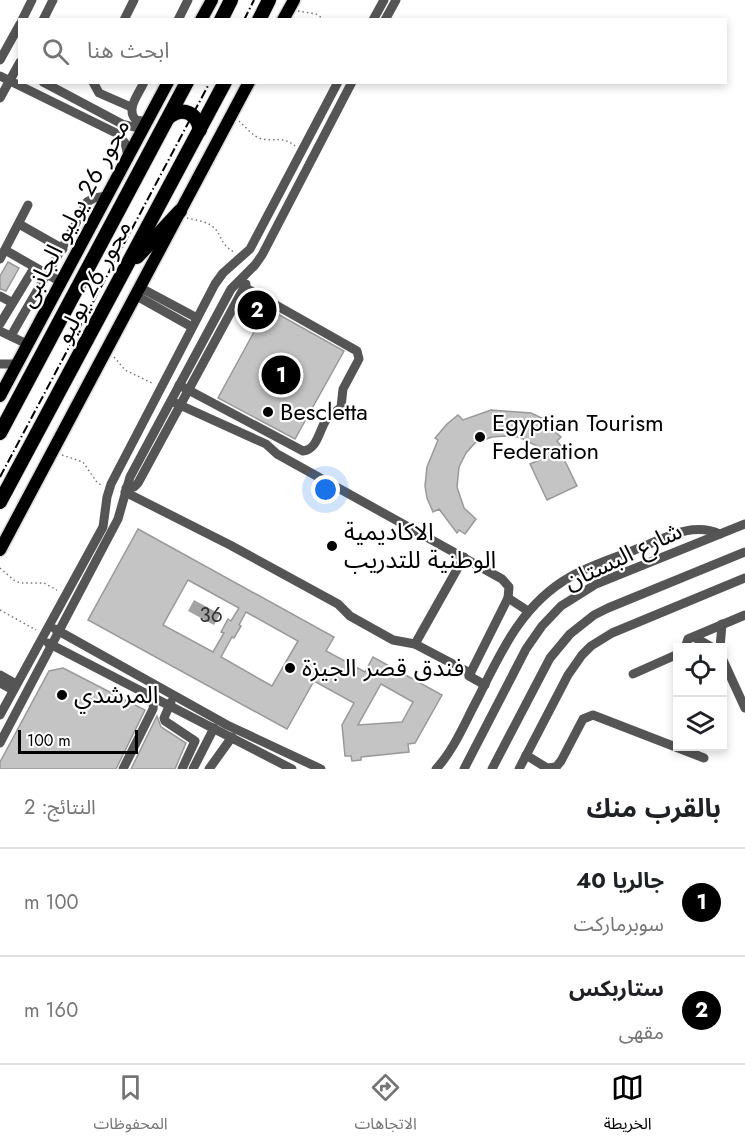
<!DOCTYPE html>
<html lang="ar">
<head>
<meta charset="utf-8">
<style>
	body { margin:0; font-family:Jost,"Noto Sans Arabic",sans-serif; background:#f6f6f6; color:#202124; direction:rtl }
	.controls { position:absolute; right:18px; bottom:18px; display:grid; overflow:hidden; border-radius:0px; box-shadow:0 3px 9px #0003 }
	.controls button { width:54px; height:54px; display:grid; place-items:center; padding:0; border:0; border-bottom:2px solid #e0e0e0; background:#fff; color:#202124; font:30px sans-serif }
	.scale { position:absolute; left:18px; bottom:15px; width:120px; box-sizing:border-box; padding-left:6px; border:3px solid #000; border-top:0; font-size:16px; line-height:21px; white-space:nowrap; color:#000; -webkit-text-stroke:4px #fff; paint-order:stroke }
	.you { position:absolute; left:326px; top:490px; width:21px; height:21px; margin:-15px; border:4px solid #fff; border-radius:50%; background:#1a73e8; box-shadow:0 0 0 9px #1a73e833 }
	.badge { display:grid; place-items:center; width:39px; height:39px; border-radius:50%; background:#000; color:#fff; font-size:20px; font-weight:700 }
	.pin { position:absolute; translate:-50% -50%; border:3px solid #fff; box-shadow:0 2px 6px #0006 }
	.list { margin:0; padding:0; list-style:none }
	h2 { display:flex; justify-content:space-between; align-items:center; height:78px; margin:0; padding:0 24px; font-size:26px }
	h2 small { font-size:20px; font-weight:400; color:#757577 }
	.list li { display:grid; grid-template-columns:39px 1fr auto; gap:18px; align-items:center; box-sizing:border-box; height:108px; padding:0 24px; border-top:2px solid #e0e0e0 }
	.list b { display:block; font-size:22px; white-space:nowrap }
	.list p { margin:0; font-size:20px; white-space:nowrap; color:#757577 }
	.list em { font-size:20px; font-style:normal; color:#757577 }
	.icon { flex:none; width:33px; height:33px; fill:none; stroke:currentColor; stroke-width:2; stroke-linecap:round; stroke-linejoin:round }
	.map { position:relative; flex:none; width:745px; height:769px; overflow:hidden; direction:ltr }
	.search { position:absolute; background:#fff; box-shadow:0 3px 9px #0003; left:18px; right:18px; top:18px; height:66px; display:flex; align-items:center; gap:15px; box-sizing:border-box; padding:0 21px; border-radius:0px; color:#757577; font-size:22px }
	.sheet { height:294px; background:#fff }
	nav { display:flex; justify-content:space-around; align-items:center; box-sizing:border-box; height:84px; border-top:2px solid #e0e0e0; background:#fff; font-size:16px; color:#757577 }
	nav a { display:grid; justify-items:center; gap:3px }
	nav .on { color:#000 }
	.map>svg:first-child { display:block }
</style>
</head>
<body>
<div class="map">
<svg width="745" height="769" viewBox="0 0 745 769">
	<rect width="100%" height="100%" fill="#fff"/>
	<polygon fill="#a3a3a3" points="194,600 220,614 214,625 188,611"/>
	<g fill="#c4c4c4" stroke="#999" stroke-width="1.5" fill-rule="evenodd">
		<polygon points="8,262 19,268 6,291 0,289 0,276"/>
		<polygon points="267,308 344,351 295,439 218,398"/>
		<polygon points="491,410 531,413 548,421 546,423 554,428 553,430 561,437 557,441 567,453 562,455 577,486 547,500 530,464 544,458 535,451 539,447 519,437 505,436 492,437 475,443 466,453 459,467 457,487 464,508 476,519 465,534 459,530 457,533 439,509 433,512 427,498 425,486 427,467 438,440 435,438 447,424 458,415 463,420"/>
		<path d="M 138,529 L 334,637 L 326,651 L 365,672 L 373,657 L 442,695 L 415,743 L 408,744 L 409,752 L 361,757 L 361,760 L 352,761 L 351,756 L 345,756 L 342,725 L 354,703 L 314,681 L 287,729 L 88,620 ZM 188,580 L 239,608 L 231,621 L 228,619 L 221,632 L 224,633 L 213,652 L 163,625 ZM 246,612 L 298,641 L 272,686 L 221,657 L 232,637 L 234,638 L 241,626 L 239,625 ZM 381,684 L 413,702 L 402,722 L 358,725 Z"/>
		<polygon points="63,668 145,710 116,769 0,769 0,762 49,671"/>
		<polygon points="157,716 161,727 186,743 175,769 131,769"/>
	</g>
	<g fill="none" stroke-linecap="round" stroke-linejoin="round">
		<defs>
			<g id="major">
				<polyline points="201,20 212,0"/>
				<polyline points="283,20 294,0"/>
				<polyline points="0,396 168,82"/>
				<polyline points="0,550 249,82"/>
			</g>
			<g id="highway">
				<polyline points="221,20 231,0"/>
				<polyline points="259,20 269,0"/>
				<path d="M 169,117 C 183,106 197,113 200,130"/>
				<polyline points="137,257 180,211"/>
				<polyline points="0,433 187,82"/>
				<polyline points="0,502 225,82"/>
			</g>
		</defs>
		<use href="#major" stroke="#dbdbdb" stroke-width="15"/>
		<use href="#highway" stroke="#dbdbdb" stroke-width="16"/>
		<g stroke="#777" stroke-width="1.5" stroke-dasharray="1.5 3" stroke-linecap="butt">
			<polyline points="298,11 316,14 325,20"/>
			<path d="M 239,121 C 246,127 253,137 262,139 C 277,142 281,135 295,146"/>
			<path d="M 187,218 C 195,220 205,221 212,226 C 222,233 219,244 234,252"/>
			<polyline points="114,357 125,370 154,384"/>
			<polyline points="62,455 83,462 96,481 102,486"/>
			<polyline points="0,568 15,581 21,583 44,583 57,590"/>
			<polyline points="0,610 36,630"/>
		</g>
		<g stroke="#555" stroke-width="9">
			<polyline points="22,20 32,0"/>
			<polyline points="43,20 53,0"/>
			<polyline points="124,20 134,0"/>
			<polyline points="178,20 188,0"/>
			<polyline points="373,20 384,0"/>
			<polyline points="385,20 396,0"/>
			<polyline points="0,60 20,24"/>
			<polyline points="0,76 116,133 125,143 128,156"/>
			<polyline points="43,82 122,124 134,127 146,124"/>
			<polyline points="93,82 99,93 131,107"/>
			<path d="M 144,82 C 139,94 125,109 136,120 L 147,122"/>
			<polyline points="0,98 20,62"/>
			<polyline points="19,224 63,249"/>
			<polyline points="5,250 61,282"/>
			<polyline points="0,259 28,205"/>
			<polyline points="139,287 197,318"/>
			<polyline points="135,295 192,327"/>
			<polyline points="0,296 11,302"/>
			<polyline points="0,324 34,268"/>
			<polyline points="0,331 27,344"/>
			<path d="M 11,336 C 36,291 64,248 87,202 L 94,198 L 107,196"/>
			<polyline points="0,364 17,364"/>
			<path d="M 179,385 L 303,451 C 317,450 319,431 326,420 C 330,414 337,412 341,407 L 343,389 L 359,359 L 357,351 L 244,287"/>
			<polyline points="171,401 266,444 277,454 502,579 509,587 508,598 469,676 485,685"/>
			<polyline points="126,488 134,487 138,483 246,284"/>
			<polyline points="125,492 230,545 338,604 350,616 393,640 415,644 470,673"/>
			<polyline points="508,598 528,611"/>
			<polyline points="55,629 227,725 321,769"/>
			<polyline points="694,637 713,648"/>
			<polyline points="48,643 292,769"/>
			<polyline points="415,644 464,557"/>
			<polyline points="685,648 688,639 745,615"/>
			<polyline points="720,648 722,624"/>
			<polyline points="722,658 745,708"/>
			<polyline points="633,674 678,654"/>
			<polyline points="0,675 16,684"/>
			<polyline points="0,683 13,690"/>
			<polyline points="171,702 164,718 165,721 195,741 182,769"/>
			<polyline points="0,715 103,527 107,497 111,484 215,284 223,273 250,249 338,82"/>
			<polyline points="0,743 118,519 130,477 231,289 255,265 262,255 352,82"/>
			<polyline points="526,755 547,768 556,767 561,761 583,719 593,715 704,758"/>
			<polyline points="123,769 153,709 154,697"/>
			<polyline points="193,769 214,728"/>
			<polyline points="209,769 232,737"/>
			<path d="M 436,769 C 454,750 465,722 478,698 C 501,652 522,604 570,577 C 593,564 618,557 642,547 C 667,537 693,522 720,534"/>
			<polyline points="464,769 526,649 542,626 561,606 596,584 745,524"/>
			<polyline points="492,769 550,658 570,634 594,615 608,608 745,552"/>
			<polyline points="519,769 568,675 582,655 591,646 612,633 745,578"/>
		</g>
		<use href="#major" stroke="#000" stroke-width="12"/>
		<use href="#highway" stroke="#000" stroke-width="14"/>
		<g stroke="#000" stroke-width="2" stroke-dasharray="9 3 1.5 3" stroke-linecap="butt">
			<polyline points="244,20 254,0"/>
			<polyline points="0,477 210,82"/>
		</g>
	</g>
	<g fill="#000" stroke="#fff" stroke-width="2">
		<circle cx="268" cy="412" r="6"/>
		<circle cx="480" cy="437" r="6"/>
		<circle cx="332" cy="546" r="6"/>
		<circle cx="290" cy="668" r="6"/>
		<circle cx="62" cy="695" r="6"/>
	</g>
	<g text-anchor="middle" stroke-width="4.5" stroke-linejoin="round" paint-order="stroke">
		<g font-size="21" fill="#313131">
			<text x="211" y="622">36</text>
		</g>
		<g font-size="24" fill="#000" stroke="#fff">
			<text transform="translate(74 213) rotate(-62)" y="8">محور 26 يوليو الجانبى</text>
			<text transform="translate(93 282) rotate(-62)" y="8">محور 26 يوليو</text>
			<text transform="translate(623 556) rotate(-25)" y="8">شارع البستان</text>
		</g>
		<g font-size="24" fill="#000" stroke="#fff" text-anchor="start">
			<text x="280" y="420">Bescletta</text>
			<text x="492" y="431">Egyptian Tourism<tspan x="492" dy="28">Federation</tspan></text>
			<text x="344" y="540">الاكاديمية<tspan x="344" dy="28">الوطنية للتدريب</tspan></text>
			<text x="302" y="676">فندق قصر الجيزة</text>
			<text x="74" y="703">المرشدي</text>
		</g>
	</g>
</svg>
<div class="controls">
<button><svg class="icon" aria-label="locate" viewBox="0 0 24 24"><circle cx="12" cy="12" r="6"/><path d="M12 2v4M12 18v4M2 12h4M18 12h4"/></svg></button>
<button><svg class="icon" aria-label="layers" viewBox="0 0 24 24"><path d="M12 4l9 5-9 5-9-5zM3 14l9 5 9-5"/></svg></button>
</div>
<div class="scale">100 m</div>
<div class="you"></div>
<div class="pin badge" style="left:281px;top:375px">1</div>
<div class="pin badge" style="left:257px;top:310px">2</div>
<div class="search"><svg class="icon" aria-label="search" viewBox="0 0 24 24"><circle cx="10" cy="10" r="6"/><path d="M15 15l6 6"/></svg>ابحث هنا</div>
</div>
<section class="sheet">
<h2>بالقرب منك<small>النتائج: 2</small></h2>
<ul class="list">
<li><span class="badge">1</span><div><b>جالريا 40</b><p>سوبرماركت</p></div><em>100 m</em></li>
<li><span class="badge">2</span><div><b>ستاربكس</b><p>مقهى</p></div><em>160 m</em></li>
</ul>
</section>
<nav>
<a class="on"><svg class="icon" aria-label="map" viewBox="0 0 24 24"><path d="M3 6l6-2 6 2 6-2v14l-6 2-6-2-6 2zM9 4v14M15 6v14"/></svg>الخريطة</a>
<a><svg class="icon" aria-label="directions" viewBox="0 0 24 24"><path d="M12 3l9 9-9 9-9-9zM9 14v-3h6M13 9l2 2-2 2"/></svg>الاتجاهات</a>
<a><svg class="icon" aria-label="saved" viewBox="0 0 24 24"><path d="M7 4h10v16l-5-4-5 4z"/></svg>المحفوظات</a>
</nav>
</body>
</html>
